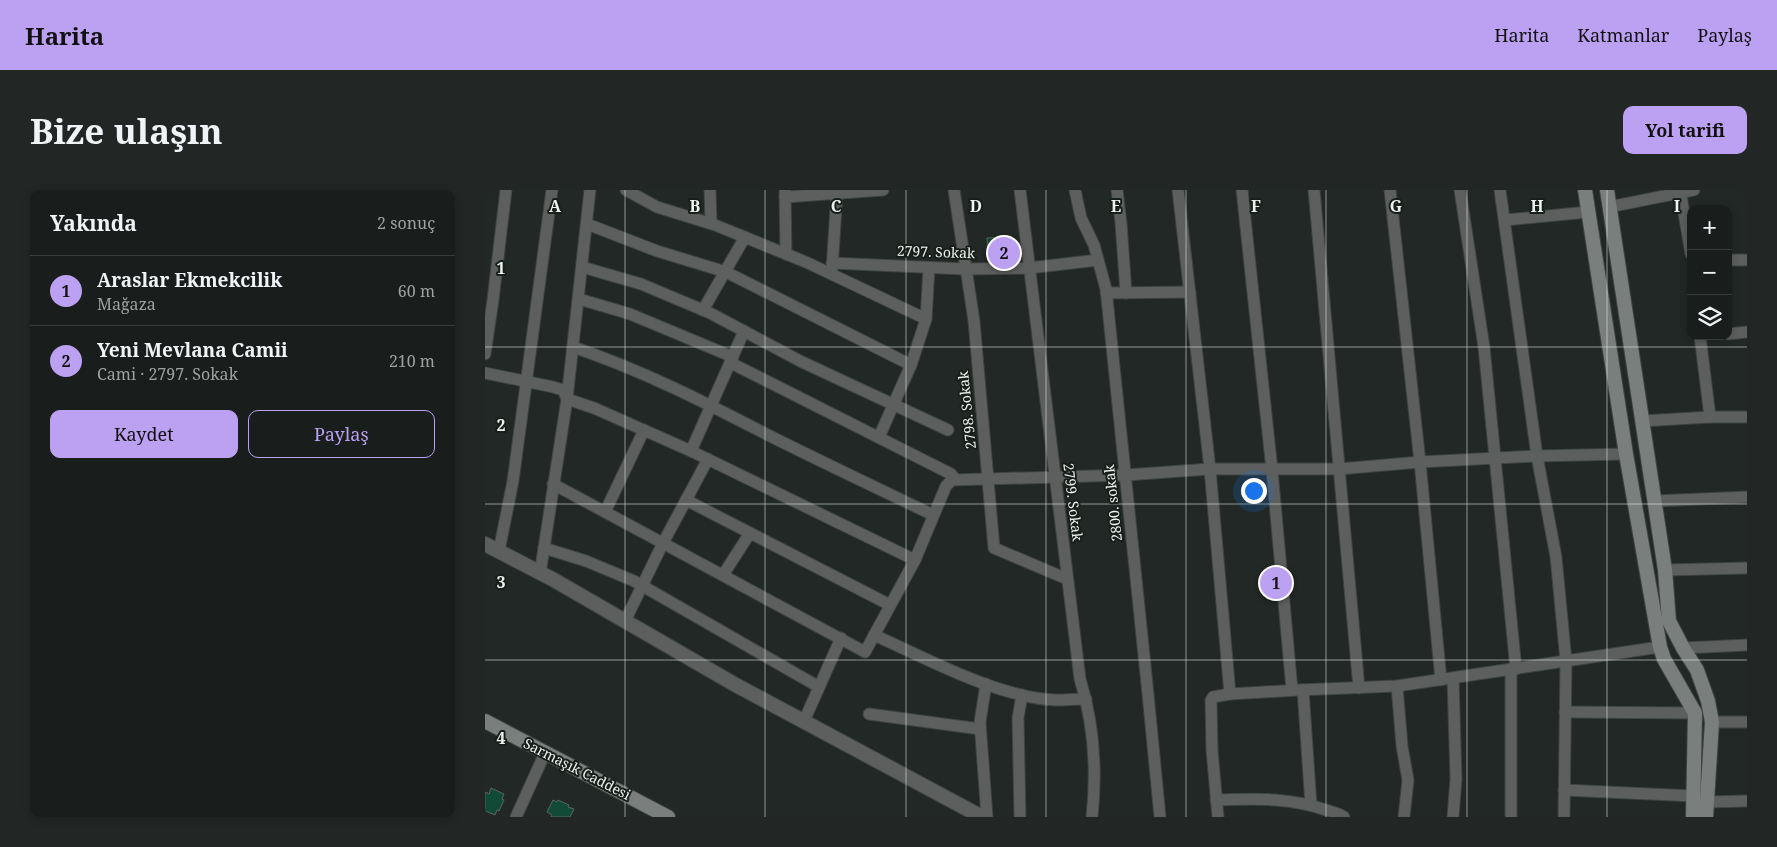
<!DOCTYPE html>
<html lang="tr">
<head>
<meta charset="utf-8">
<style>
	body { margin:0; font-family:"Noto Serif",serif; background:#222725; color:#f1f3f6 }
	.controls { position:absolute; right:15px; top:15px; display:grid; overflow:hidden; border-radius:10px; box-shadow:0 2px 8px #0003 }
	.controls button { width:45px; height:45px; display:grid; place-items:center; padding:0; border:0; border-bottom:1px solid #373c3b; background:#191e1c; color:#f1f3f6; font:25px sans-serif }
	.you { position:absolute; left:768px; top:300px; width:18px; height:18px; margin:-12px; border:4px solid #fff; border-radius:50%; background:#1a73e8; box-shadow:0 0 0 8px #1a73e833 }
	.badge { display:grid; place-items:center; width:32px; height:32px; border-radius:50%; background:#bca0f2; color:#111; font-size:16px; font-weight:700 }
	.pin { position:absolute; translate:-50% -50%; border:2px solid #fff; box-shadow:0 1px 5px #0006 }
	.list { margin:0; padding:0; list-style:none }
	h2 { display:flex; justify-content:space-between; align-items:center; height:65px; margin:0; padding:0 20px; font-size:21px }
	h2 small { font-size:16px; font-weight:400; color:#9fa2a3 }
	.list li { display:grid; grid-template-columns:32px 1fr auto; gap:15px; align-items:center; box-sizing:border-box; height:70px; padding:0 20px; border-top:1px solid #373c3b }
	.list b { display:block; font-size:19px; white-space:nowrap }
	.list p { margin:0; font-size:16px; white-space:nowrap; color:#9fa2a3 }
	.list em { font-size:16px; font-style:normal; color:#9fa2a3 }
	.actions { display:flex; gap:10px; padding:15px 20px }
	.actions a { flex:1; padding:11px 0; border:1px solid #bca0f2; border-radius:10px; text-align:center; font-size:18px; color:#bca0f2 }
	.actions .main { background:#bca0f2; color:#111 }
	.icon { flex:none; width:28px; height:28px; fill:none; stroke:currentColor; stroke-width:2; stroke-linecap:round; stroke-linejoin:round }
	.map { position:relative; flex:none; width:1262px; height:627px; overflow:hidden; border-radius:10px }
	header { display:flex; align-items:center; gap:30px; box-sizing:border-box; height:70px; padding:0 25px; background:#bca0f2; color:#111 }
	header strong { font-size:24px }
	nav { display:flex; gap:28px; margin-inline-start:auto; font-size:18px }
	.intro { display:flex; align-items:center; justify-content:space-between; box-sizing:border-box; height:120px; padding:0 30px }
	h1 { margin:0; font-size:35px }
	.button { padding:12px 22px; border-radius:10px; background:#bca0f2; color:#111; font-size:18px; font-weight:700 }
	main { display:flex; gap:30px; padding:0 30px }
	aside { flex:1; background:#191e1c; border-radius:10px; box-shadow:0 2px 8px #0003 }
	.map>svg:first-child { display:block }
</style>
</head>
<body>
<header>
<strong>Harita</strong>
<nav><a>Harita</a><a>Katmanlar</a><a>Paylaş</a></nav>
</header>
<div class="intro"><h1>Bize ulaşın</h1><a class="button">Yol tarifi</a></div>
<main>
<aside>
<h2>Yakında<small>2 sonuç</small></h2>
<ul class="list">
<li><span class="badge">1</span><div><b>Araslar Ekmekcilik</b><p>Mağaza</p></div><em>60 m</em></li>
<li><span class="badge">2</span><div><b>Yeni Mevlana Camii</b><p>Cami · 2797. Sokak</p></div><em>210 m</em></li>
</ul>
<div class="actions"><a class="main">Kaydet</a><a>Paylaş</a></div>
</aside>
<div class="map">
<svg width="1262" height="627" viewBox="0 0 1262 627">
	<rect width="100%" height="100%" fill="#212825"/>
	<g fill="#114a36" stroke="#5c6460">
		<polygon points="520,47 520,54 534,53 536,71 503,71 502,48"/>
		<polygon points="6,598 19,604 17,609 19,610 14,621 12,620 10,625 0,621 0,602 4,604"/>
		<polygon points="68,610 72,612 73,610 84,615 83,617 89,619 85,627 66,627 67,625 62,622"/>
	</g>
	<g fill="none" stroke-linecap="round" stroke-linejoin="round">
		<defs>
			<g id="minor">
				<polyline points="141,0 172,17 230,35 323,73 441,129"/>
				<polyline points="225,0 226,33"/>
				<polyline points="300,0 301,64"/>
				<polyline points="469,0 489,131 509,358 582,389"/>
				<path d="M 535,0 L 595,489 C 609,534 612,580 607,627"/>
				<polyline points="590,0 596,28 609,55 621,99 663,504 675,627"/>
				<polyline points="632,0 636,33 641,103"/>
				<polyline points="693,0 725,279 745,504"/>
				<polyline points="757,0 787,280 807,500"/>
				<polyline points="829,0 874,498"/>
				<polyline points="905,0 935,272 956,490"/>
				<polyline points="975,0 999,157 1031,479"/>
				<polyline points="1015,0 1052,266 1071,367 1081,471 1079,627"/>
				<polyline points="1195,0 1206,64"/>
				<polyline points="300,7 398,0"/>
				<polyline points="1124,17 1209,0"/>
				<polyline points="1020,30 1103,22"/>
				<polyline points="102,34 172,61 241,82 426,175"/>
				<polyline points="1243,70 1262,70"/>
				<polyline points="347,73 480,79 544,78 613,70"/>
				<polyline points="97,77 156,94 225,123 315,171 463,240"/>
				<polyline points="347,79 352,3"/>
				<polyline points="621,103 705,102"/>
				<polyline points="94,109 145,124 248,167"/>
				<polyline points="218,120 260,47"/>
				<polyline points="1243,144 1262,142"/>
				<polyline points="1215,146 1225,227"/>
				<path d="M 88,157 C 157,180 221,213 285,246 C 339,273 394,299 448,325"/>
				<polyline points="0,164 8,110 21,0"/>
				<polyline points="246,173 466,284 470,289"/>
				<polyline points="0,183 68,197 78,200 82,209 109,218 206,261 430,370"/>
				<polyline points="1157,231 1225,227 1262,227"/>
				<polyline points="394,247 426,175 441,129 444,78"/>
				<polyline points="206,261 259,141"/>
				<polyline points="68,294 380,462 430,370 461,296 467,290 641,285 725,279 854,279 935,272 1052,266 1141,264"/>
				<polyline points="201,310 405,415"/>
				<polyline points="1169,311 1262,307"/>
				<polyline points="120,322 159,240"/>
				<polyline points="59,358 101,371 149,391 334,497"/>
				<polyline points="14,361 28,291 67,0"/>
				<polyline points="1180,380 1262,378"/>
				<polyline points="55,384 82,209 105,0"/>
				<polyline points="238,385 265,343"/>
				<polyline points="140,431 178,353 223,269"/>
				<path d="M 389,445 C 443,469 511,507 570,510 C 581,510 591,509 601,509"/>
				<polyline points="1198,458 1262,455"/>
				<polyline points="501,494 495,532 502,627"/>
				<polyline points="912,496 917,556 923,590 919,627"/>
				<polyline points="818,500 826,615"/>
				<polyline points="1080,522 1210,523"/>
				<polyline points="384,524 495,539"/>
				<polyline points="319,531 356,448"/>
				<polyline points="1227,532 1262,532"/>
				<polyline points="1079,600 1209,606"/>
				<path d="M 731,610 C 770,609 803,607 841,620 C 847,622 854,623 859,627"/>
				<polyline points="1222,612 1262,611"/>
				<polyline points="31,627 60,563"/>
				<polyline points="535,627 533,528 537,505"/>
				<polyline points="733,627 727,560 726,510 728,507 745,504 813,500 912,496 1175,457"/>
				<polyline points="968,627 971,589 968,488"/>
				<polyline points="1026,627 1026,480"/>
			</g>
			<polyline id="tertiary" points="0,354 69,390 249,494 497,627"/>
			<g id="secondary">
				<polyline points="1100,0 1141,264 1175,457 1179,469 1210,523 1208,627"/>
				<polyline points="1122,0 1180,380 1184,431 1198,458 1212,480 1223,511 1227,532 1221,627"/>
				<polyline points="0,531 183,627"/>
			</g>
		</defs>
		<use href="#minor" stroke="#3e4441" stroke-width="13"/>
		<use href="#tertiary" stroke="#3e4441" stroke-width="16"/>
		<use href="#secondary" stroke="#3e4441" stroke-width="16"/>
		<use href="#minor" stroke="#5c5f5d" stroke-width="11"/>
		<use href="#tertiary" stroke="#5c5f5d" stroke-width="14"/>
		<use href="#secondary" stroke="#7a7f7d" stroke-width="14"/>
	</g>
	<path fill="none" stroke="#edf2ef" stroke-width="1" stroke-opacity="0.55" d="M 140,0 L 140,627M 280,0 L 280,627M 421,0 L 421,627M 561,0 L 561,627M 701,0 L 701,627M 841,0 L 841,627M 982,0 L 982,627M 1122,0 L 1122,627M 0,157 L 1262,157M 0,314 L 1262,314M 0,470 L 1262,470"/>
	<g text-anchor="middle" stroke-width="4" stroke-linejoin="round" paint-order="stroke">
		<g font-size="14" fill="#edf2ef" stroke="#171f1b">
			<text transform="translate(451 62) rotate(2)" y="5">2797. Sokak</text>
			<text transform="translate(482 220) rotate(-96)" y="5">2798. Sokak</text>
			<text transform="translate(588 312) rotate(83)" y="5">2799. Sokak</text>
			<text transform="translate(628 313) rotate(-96)" y="5">2800. sokak</text>
			<text transform="translate(92 579) rotate(27)" y="5">Sarmaşık Caddesi</text>
		</g>
	</g>
	<g font-size="16" text-anchor="middle" font-weight="bold" fill="#edf2ef" stroke="#171f1b" stroke-width="4" stroke-linejoin="round" paint-order="stroke">
		<text x="70" y="22">A</text>
		<text x="210" y="22">B</text>
		<text x="351" y="22">C</text>
		<text x="491" y="22">D</text>
		<text x="631" y="22">E</text>
		<text x="771" y="22">F</text>
		<text x="911" y="22">G</text>
		<text x="1052" y="22">H</text>
		<text x="1192" y="22">I</text>
		<text x="16" y="84">1</text>
		<text x="16" y="241">2</text>
		<text x="16" y="398">3</text>
		<text x="16" y="554">4</text>
	</g>
</svg>
<div class="controls">
<button>+</button>
<button>−</button>
<button><svg class="icon" aria-label="layers" viewBox="0 0 24 24"><path d="M12 4l9 5-9 5-9-5zM3 14l9 5 9-5"/></svg></button>
</div>
<div class="you"></div>
<div class="pin badge" style="left:791px;top:393px">1</div>
<div class="pin badge" style="left:519px;top:63px">2</div>
</div>
</main>
</body>
</html>
